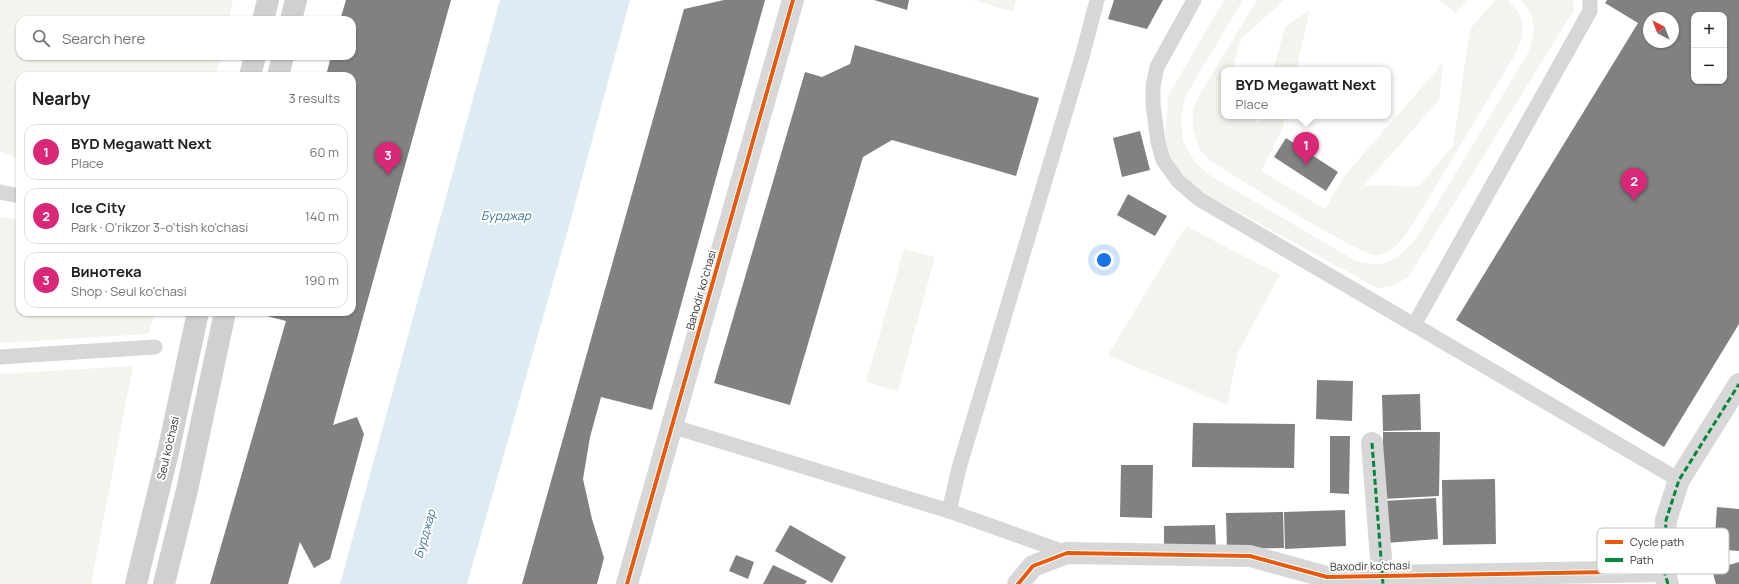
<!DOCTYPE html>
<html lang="en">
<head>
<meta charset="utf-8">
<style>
	body { margin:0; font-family:Manrope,sans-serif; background:#f6f6f6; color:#202124 }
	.controls { position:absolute; right:12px; top:12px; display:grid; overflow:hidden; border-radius:8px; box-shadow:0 1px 3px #0004 }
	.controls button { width:36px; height:36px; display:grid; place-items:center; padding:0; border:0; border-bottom:1px solid #e0e0e0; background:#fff; color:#202124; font:20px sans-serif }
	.compass { position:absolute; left:1643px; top:12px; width:36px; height:36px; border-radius:50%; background:#fff; box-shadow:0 1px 3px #0004; rotate:318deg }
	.you { position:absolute; left:1104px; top:260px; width:14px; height:14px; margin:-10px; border:3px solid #fff; border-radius:50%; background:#1a73e8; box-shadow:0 0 0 6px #1a73e833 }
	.badge { display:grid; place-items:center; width:26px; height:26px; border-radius:50%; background:#db2777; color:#fff; font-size:13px; font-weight:700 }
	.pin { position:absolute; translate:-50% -33px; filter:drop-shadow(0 1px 2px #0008) }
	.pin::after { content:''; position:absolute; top:21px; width:14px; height:12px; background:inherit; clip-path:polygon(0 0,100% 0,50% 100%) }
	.popup { position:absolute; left:1221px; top:67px; width:170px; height:52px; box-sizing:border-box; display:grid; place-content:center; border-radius:8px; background:#fff; filter:drop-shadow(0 1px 3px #0005); font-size:13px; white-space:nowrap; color:#757577 }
	.popup b { font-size:15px; color:#202124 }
	.popup::after { content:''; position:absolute; left:50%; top:100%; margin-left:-8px; border:8px solid transparent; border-top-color:#fff }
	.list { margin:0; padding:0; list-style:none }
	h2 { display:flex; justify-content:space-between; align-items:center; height:52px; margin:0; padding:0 16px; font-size:17px }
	h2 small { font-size:13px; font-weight:400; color:#757577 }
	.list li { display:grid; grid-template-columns:26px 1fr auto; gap:12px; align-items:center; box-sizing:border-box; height:56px; margin:0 8px 8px; padding:0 8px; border:1px solid #e0e0e0; border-radius:12px }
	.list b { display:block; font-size:15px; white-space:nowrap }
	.list p { margin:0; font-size:13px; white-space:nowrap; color:#757577 }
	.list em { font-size:13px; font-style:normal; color:#757577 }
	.icon { flex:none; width:22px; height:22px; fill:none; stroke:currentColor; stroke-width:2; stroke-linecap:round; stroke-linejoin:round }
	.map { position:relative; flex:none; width:1739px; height:584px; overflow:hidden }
	.search { position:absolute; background:#fff; box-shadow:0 1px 3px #0004; left:16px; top:16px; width:340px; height:44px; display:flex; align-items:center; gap:10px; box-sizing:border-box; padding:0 14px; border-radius:12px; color:#757577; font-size:15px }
	.panel { position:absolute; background:#fff; box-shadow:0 1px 3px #0004; left:16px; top:72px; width:340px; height:244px; border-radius:12px }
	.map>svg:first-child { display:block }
</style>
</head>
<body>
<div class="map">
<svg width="1739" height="584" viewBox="0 0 1739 584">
	<rect width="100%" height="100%" fill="#fff"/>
	<g fill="#f1f5ed">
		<polygon points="0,0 233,0 229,20 20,20 20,56 221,56 216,76 20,76 20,160 0,151"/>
		<polygon points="973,0 1016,0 1013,12"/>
		<path d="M 1224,0 L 1243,0 L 1185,97 L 1181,120 L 1183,141 L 1195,162 L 1211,176 L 1356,261 C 1386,269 1395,261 1416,239 L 1528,53 C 1535,32 1538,18 1521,0 L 1573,0 L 1574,10 L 1409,276 L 1394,286 L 1377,288 L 1200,191 L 1188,181 L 1172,161 L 1166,148 L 1165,136 L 1168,96 Z"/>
		<path d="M 1257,0 L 1284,0 L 1241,39 L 1232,70 L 1224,70 L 1224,116 L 1252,116 L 1258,124 L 1260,116 L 1285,116 L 1283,127 L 1261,171 L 1325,209 L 1345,175 L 1443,63 L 1439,100 L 1364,185 L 1418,187 L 1453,146 L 1470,29 L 1495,0 L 1507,0 C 1527,18 1526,30 1516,53 L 1413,224 C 1404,237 1396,251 1378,255 C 1361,258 1234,175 1211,161 L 1200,150 L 1193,129 L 1193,109 L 1201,92 Z"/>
		<polygon points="1439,0 1467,0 1456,13"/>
		<polygon points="1310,9 1296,70 1273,70 1285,27"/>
		<polygon points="0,217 20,220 20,312 155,312 148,334 0,343"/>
		<polygon points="1186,226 1280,275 1238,352 1227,405 1108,355"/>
		<polygon points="904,249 935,257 898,391 866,382"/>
		<polygon points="133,366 91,584 0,584 0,374"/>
	</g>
	<polygon fill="#ddebf3" points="500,0 630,0 569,226 467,584 340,584"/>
	<g fill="#818181" fill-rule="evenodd">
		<polygon points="346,0 451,0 333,425 357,417 364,434 330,559 314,568 300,542 288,584 210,584 286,321 267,316 268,312 352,312 352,76 326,76 331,56 352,56 352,20 340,20"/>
		<polygon points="724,0 765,0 652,410 601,397 590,437 583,479 592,519 604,558 597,584 522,584 684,9"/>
		<polygon points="874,0 909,0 907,10"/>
		<polygon points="1114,0 1163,0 1147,29 1108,19"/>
		<path d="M 1607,0 L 1739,0 L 1739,324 L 1664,447 L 1456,320 L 1638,23 L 1605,3 ZM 1694,15 L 1724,15 L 1724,81 L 1694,81 ZM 1649,18 L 1673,18 L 1673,42 L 1649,42 Z"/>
		<polygon points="855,45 1039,98 1016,176 892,140 863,157 790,405 714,383 805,72 822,77 850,64"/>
		<polygon points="1140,131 1150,170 1122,177 1113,138"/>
		<polygon points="1286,138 1338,172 1326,191 1274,157"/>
		<polygon points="1128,194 1167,216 1155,236 1117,215"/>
		<polygon points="1317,380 1353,381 1352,421 1316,419"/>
		<polygon points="1420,394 1421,430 1383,431 1382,395"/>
		<polygon points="1193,423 1295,424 1294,468 1192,467"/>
		<polygon points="1383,432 1440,432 1439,496 1383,499"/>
		<polygon points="1330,436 1350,436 1349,494 1330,493"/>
		<polygon points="1121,465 1153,465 1152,518 1120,517"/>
		<polygon points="1495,479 1496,544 1443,545 1442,480"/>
		<polygon points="1436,498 1438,539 1386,543 1383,501"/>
		<polygon points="1717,507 1739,509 1739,551 1714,549"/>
		<polygon points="1345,510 1346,546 1285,549 1284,512"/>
		<polygon points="1283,512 1284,548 1227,549 1226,513"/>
		<polygon points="790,525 846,557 832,583 775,551"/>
		<polygon points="1215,525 1216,547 1164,548 1164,526"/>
		<polygon points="736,555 754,562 748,579 729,571"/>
		<polygon points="1739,562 1739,584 1716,584 1712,570"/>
		<polygon points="773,565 807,581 805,584 763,584"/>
	</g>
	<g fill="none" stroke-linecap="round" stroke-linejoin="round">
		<g stroke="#d7d7d7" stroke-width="15">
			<polyline points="1194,0 1157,67 1153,86 1153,104 1158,142 1163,160 1178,181 1199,199 1679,480"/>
			<polyline points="0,192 20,196"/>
			<polyline points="1414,325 1590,11 1590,0"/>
			<polyline points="0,357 155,347"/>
			<polyline points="671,426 949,511"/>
			<polyline points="1067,553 949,511 959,468 1082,57 1097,0"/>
		</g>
		<g stroke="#d7d7d7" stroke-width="22">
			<polyline points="1372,443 1383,584"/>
			<polyline points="627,584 793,0"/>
			<polyline points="1018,584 1033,566 1067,553 1250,556 1327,577 1664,571"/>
			<polyline points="1668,584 1664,571 1666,520 1679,480 1739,384"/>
		</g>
		<g stroke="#d0d0d0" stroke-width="22">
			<polyline points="263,20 268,0"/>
			<polyline points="291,20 296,0"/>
			<polyline points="250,76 255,56"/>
			<polyline points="278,76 283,56"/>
			<polyline points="136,584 169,448 198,312"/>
			<polyline points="164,584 187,490 225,312"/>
		</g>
		<g stroke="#00873e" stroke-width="3" stroke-dasharray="6 3" stroke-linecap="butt">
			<polyline points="1372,443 1383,584"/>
			<polyline points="1668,584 1664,571 1666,520 1679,480 1739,384"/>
		</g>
		<defs>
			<g id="cycleway">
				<polyline points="627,584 793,0"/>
				<polyline points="1018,584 1033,566 1067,553 1250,556 1327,577 1664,571"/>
			</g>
		</defs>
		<use href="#cycleway" stroke="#fff" stroke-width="6"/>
		<use href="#cycleway" stroke="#e8590c" stroke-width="4"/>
	</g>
	<g text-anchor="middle" stroke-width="4" stroke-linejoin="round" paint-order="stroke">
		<g font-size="11" fill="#333" stroke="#fff">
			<text transform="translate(701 290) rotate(-74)" y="4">Bahodir koʻchasi</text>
			<text transform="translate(168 448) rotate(-77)" y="4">Seul ko'chasi</text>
			<text transform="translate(1370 566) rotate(-1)" y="4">Baxodir ko'chasi</text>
		</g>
		<g font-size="12" font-style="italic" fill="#3f7597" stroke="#fff">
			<text x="506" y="220">Бурджар</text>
			<text transform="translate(425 534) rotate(-74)" y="4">Бурджар</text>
		</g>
	</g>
	<rect x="1597" y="528" width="132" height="46" rx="6" fill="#fff" stroke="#c2c2c2" stroke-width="1"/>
	<rect x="1605" y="540" width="18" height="4" fill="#e8590c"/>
	<rect x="1605" y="558" width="18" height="4" fill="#00873e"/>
	<g font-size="11" fill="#333">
		<text x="1630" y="546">Cycle path</text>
		<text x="1630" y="564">Path</text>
	</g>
</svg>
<div class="controls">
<button>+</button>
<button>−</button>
</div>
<svg class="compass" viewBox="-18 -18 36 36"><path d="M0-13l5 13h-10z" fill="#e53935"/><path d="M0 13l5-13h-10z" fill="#757577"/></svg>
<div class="you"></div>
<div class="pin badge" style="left:1306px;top:165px">1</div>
<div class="popup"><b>BYD Megawatt Next</b>Place</div>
<div class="pin badge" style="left:1634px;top:201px">2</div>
<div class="pin badge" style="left:388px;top:175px">3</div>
<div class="search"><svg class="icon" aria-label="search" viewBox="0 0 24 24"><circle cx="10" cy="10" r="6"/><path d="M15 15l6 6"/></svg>Search here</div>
<section class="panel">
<h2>Nearby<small>3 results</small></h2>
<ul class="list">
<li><span class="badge">1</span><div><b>BYD Megawatt Next</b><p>Place</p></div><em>60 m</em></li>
<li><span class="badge">2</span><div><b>Ice City</b><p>Park · O'rikzor 3-o'tish ko'chasi</p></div><em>140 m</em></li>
<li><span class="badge">3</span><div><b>Винотека</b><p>Shop · Seul ko'chasi</p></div><em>190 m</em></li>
</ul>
</section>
</div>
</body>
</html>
